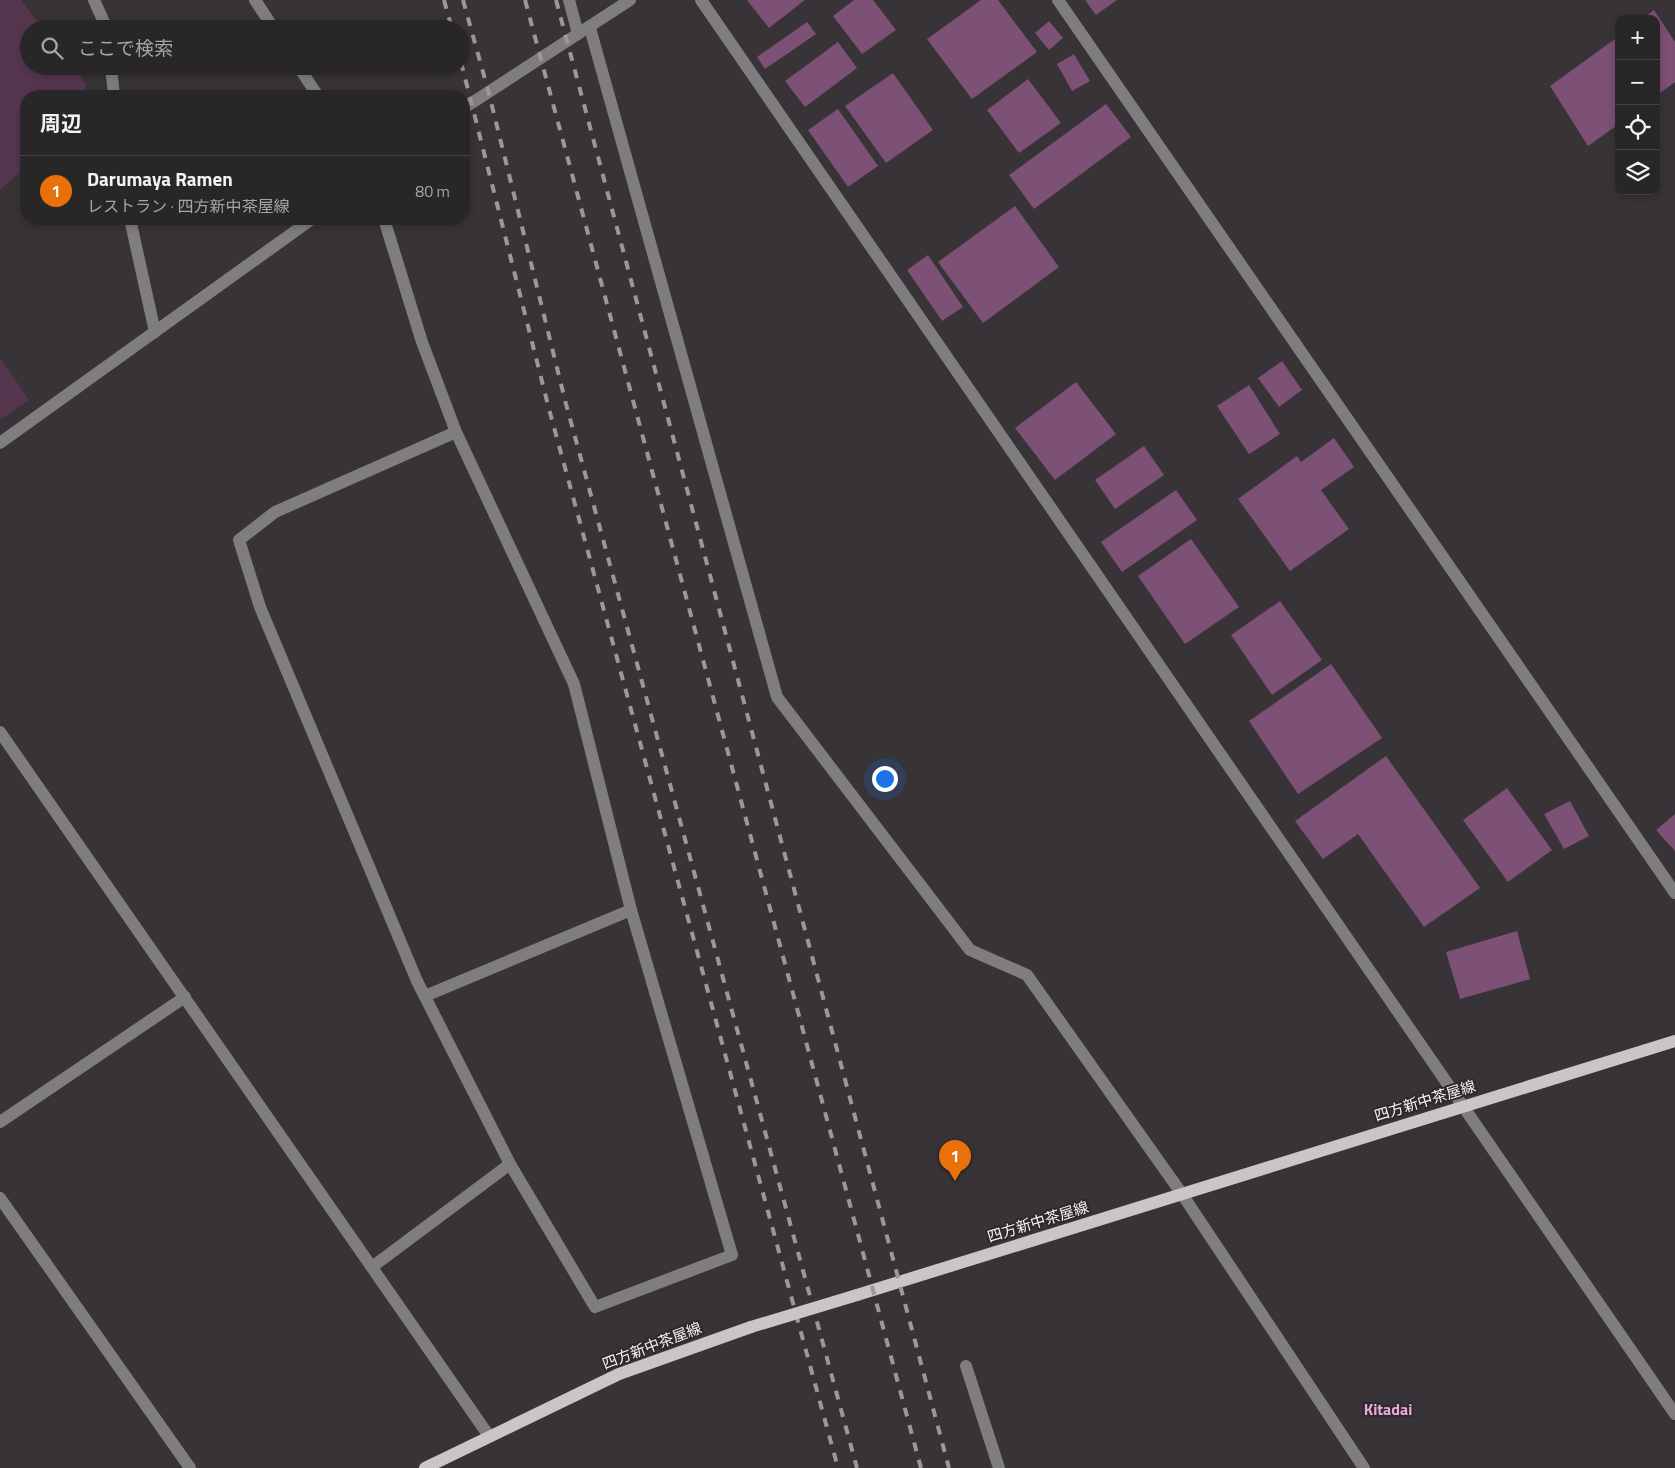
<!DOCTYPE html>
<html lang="ja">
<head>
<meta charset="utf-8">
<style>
	body { margin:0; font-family:"Titillium Web","Noto Sans JP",sans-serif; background:#312e30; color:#f1f3f6 }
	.controls { position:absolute; right:15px; top:15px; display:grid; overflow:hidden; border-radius:10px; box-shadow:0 2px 8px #0003 }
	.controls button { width:45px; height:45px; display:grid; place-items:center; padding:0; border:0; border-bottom:1px solid #454345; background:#292628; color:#f1f3f6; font:25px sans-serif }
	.you { position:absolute; left:884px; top:778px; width:18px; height:18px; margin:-12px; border:4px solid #fff; border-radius:50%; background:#1a73e8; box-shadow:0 0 0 8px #1a73e833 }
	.badge { display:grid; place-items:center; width:32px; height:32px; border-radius:50%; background:#fa87e7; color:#fff; font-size:16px; font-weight:700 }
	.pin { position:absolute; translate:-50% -41px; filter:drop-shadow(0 1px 2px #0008) }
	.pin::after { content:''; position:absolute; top:26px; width:18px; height:15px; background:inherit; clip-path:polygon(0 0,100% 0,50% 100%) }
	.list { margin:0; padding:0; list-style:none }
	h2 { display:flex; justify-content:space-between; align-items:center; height:65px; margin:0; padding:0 20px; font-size:21px }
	h2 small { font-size:16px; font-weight:400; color:#a5a5a8 }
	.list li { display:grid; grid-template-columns:32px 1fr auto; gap:15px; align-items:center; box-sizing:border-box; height:70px; padding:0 20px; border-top:1px solid #454345 }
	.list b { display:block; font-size:19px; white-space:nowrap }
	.list p { margin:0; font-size:16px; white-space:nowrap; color:#a5a5a8 }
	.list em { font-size:16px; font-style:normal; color:#a5a5a8 }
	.icon { flex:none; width:28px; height:28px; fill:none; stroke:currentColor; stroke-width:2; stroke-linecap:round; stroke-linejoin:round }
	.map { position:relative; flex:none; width:1675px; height:1468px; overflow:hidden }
	.search { position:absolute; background:#292628; box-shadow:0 2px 8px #0003; left:20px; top:20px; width:450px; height:55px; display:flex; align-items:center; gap:12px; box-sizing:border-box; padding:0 18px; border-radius:28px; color:#a5a5a8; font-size:19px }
	.panel { position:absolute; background:#292628; box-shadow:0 2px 8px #0003; left:20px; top:90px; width:450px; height:135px; border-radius:20px }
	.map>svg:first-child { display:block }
</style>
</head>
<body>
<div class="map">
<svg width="1675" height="1468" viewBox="0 0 1675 1468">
	<rect width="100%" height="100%" fill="#373336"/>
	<g fill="#55364f">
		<polygon points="0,0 21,0 43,29 29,29 29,66 72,66 86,84 85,96 26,96 26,168 0,189"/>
		<polygon points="0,358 29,400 0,420"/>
	</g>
	<g fill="#7d5075">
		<polygon points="747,0 805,0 769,28"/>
		<polygon points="854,0 873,0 896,30 862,54 833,16"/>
		<polygon points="981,0 998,0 1037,52 972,99 927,39"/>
		<polygon points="1085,0 1117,0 1096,15"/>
		<polygon points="1654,10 1675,42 1675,82 1656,96 1656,19 1642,19"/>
		<polygon points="1049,21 1063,38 1049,50 1035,33"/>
		<polygon points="807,22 816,34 765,69 757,57"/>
		<polygon points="1619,36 1619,124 1588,146 1550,86"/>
		<polygon points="838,42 857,68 805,107 785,81"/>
		<polygon points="1074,54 1090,81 1072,91 1057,64"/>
		<polygon points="893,73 933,130 886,163 845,106"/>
		<polygon points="1028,79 1061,123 1019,153 987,110"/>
		<polygon points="1106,104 1131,137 1034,209 1009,175"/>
		<polygon points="838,109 878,166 848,187 808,130"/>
		<polygon points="1015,206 1059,267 983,323 938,262"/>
		<polygon points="928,255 963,307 942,321 907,270"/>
		<polygon points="1282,361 1302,390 1279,407 1258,378"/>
		<polygon points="1076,382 1116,434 1055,480 1015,428"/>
		<polygon points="1249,385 1280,434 1249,454 1217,406"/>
		<polygon points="1334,438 1354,467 1321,490 1349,529 1290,571 1238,499 1297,456 1301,462"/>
		<polygon points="1144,446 1164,475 1115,509 1095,480"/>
		<polygon points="1176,490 1197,520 1122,572 1101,542"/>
		<polygon points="1191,539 1239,607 1185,644 1138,576"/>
		<polygon points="1280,601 1322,660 1272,695 1231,635"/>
		<polygon points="1331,664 1382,738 1298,794 1249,721"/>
		<polygon points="1386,756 1480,888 1424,927 1358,834 1323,859 1295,821"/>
		<polygon points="1507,788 1552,850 1508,882 1463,820"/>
		<polygon points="1570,801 1589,836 1564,849 1544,814"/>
		<polygon points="1675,814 1675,851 1656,830"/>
		<polygon points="1517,931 1530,979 1460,999 1446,952"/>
	</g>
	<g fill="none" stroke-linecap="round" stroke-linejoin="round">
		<g stroke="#7f7d7f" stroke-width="12">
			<polyline points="94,0 107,29"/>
			<polyline points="255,0 274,29"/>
			<polyline points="569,0 578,34"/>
			<polyline points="701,0 1675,1414"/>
			<polyline points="1058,0 1675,893"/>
			<polyline points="590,28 777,697 970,950 1027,975 1182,1194 1364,1468"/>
			<polyline points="111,66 114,96"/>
			<polyline points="298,66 318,96"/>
			<polyline points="464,108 630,0"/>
			<polyline points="130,219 155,332"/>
			<polyline points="384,219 422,342 456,432 574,684 631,910 732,1255 595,1307 510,1164 417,981 260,607 239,540 275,512 456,432"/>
			<polyline points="0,443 312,219"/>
			<polyline points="0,732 489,1436"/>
			<polyline points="425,996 631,910"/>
			<polyline points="0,1122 185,997"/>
			<polyline points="0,1198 190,1468"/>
			<polyline points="372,1267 510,1164"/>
			<polyline points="966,1366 999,1468"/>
		</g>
		<g stroke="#c9c5c8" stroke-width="12">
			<polyline points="857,1295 1675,1041"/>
			<polyline points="425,1468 619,1374 751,1327"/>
		</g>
		<g stroke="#9b979a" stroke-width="4" stroke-dasharray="9 9" stroke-linecap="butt">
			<polyline points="444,0 452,29"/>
			<polyline points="463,0 488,90 566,404 857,1468"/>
			<polyline points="525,0 921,1468"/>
			<polyline points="556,0 949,1468"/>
			<polyline points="461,62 549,409 838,1468"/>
		</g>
		<polyline stroke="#c9c5c8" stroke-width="12" points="751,1327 857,1295"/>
	</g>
	<g text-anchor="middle" stroke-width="4" stroke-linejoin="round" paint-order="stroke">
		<g font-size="15" fill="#f6f3f5" stroke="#2d292c">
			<text transform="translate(1425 1101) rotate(-17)" y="5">四方新中茶屋線</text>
			<text transform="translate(1038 1222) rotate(-17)" y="5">四方新中茶屋線</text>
			<text transform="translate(652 1346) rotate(-21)" y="5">四方新中茶屋線</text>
		</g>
		<g font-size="16" font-weight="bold" fill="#e9a9dc" stroke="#2d292c">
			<text x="1388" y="1415">Kitadai</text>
		</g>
	</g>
</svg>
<div class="controls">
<button>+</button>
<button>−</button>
<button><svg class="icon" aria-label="locate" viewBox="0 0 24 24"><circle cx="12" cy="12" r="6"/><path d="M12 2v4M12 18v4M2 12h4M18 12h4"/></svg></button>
<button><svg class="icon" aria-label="layers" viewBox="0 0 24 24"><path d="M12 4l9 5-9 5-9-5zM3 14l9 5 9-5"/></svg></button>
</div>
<div class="you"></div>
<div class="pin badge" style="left:955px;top:1181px;background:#e8710a">1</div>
<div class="search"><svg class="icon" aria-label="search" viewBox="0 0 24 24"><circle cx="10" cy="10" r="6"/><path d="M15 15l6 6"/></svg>ここで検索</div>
<section class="panel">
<h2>周辺<small></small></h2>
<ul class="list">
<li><span class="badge" style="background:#e8710a">1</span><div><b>Darumaya Ramen</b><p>レストラン · 四方新中茶屋線</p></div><em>80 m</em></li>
</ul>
</section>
</div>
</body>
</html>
